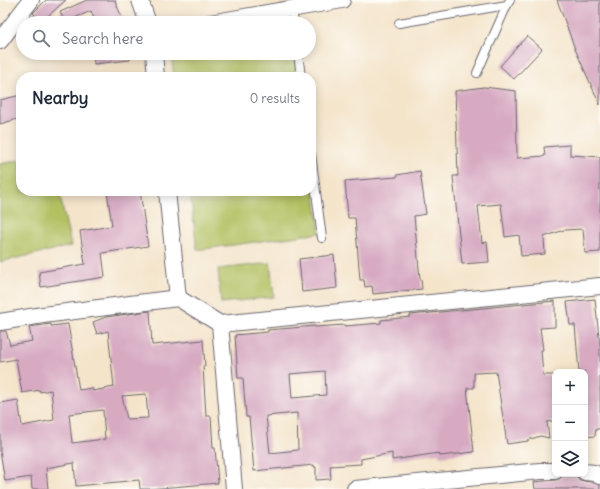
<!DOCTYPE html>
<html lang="en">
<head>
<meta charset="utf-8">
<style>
	body { margin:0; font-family:Delius,sans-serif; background:#f2f2f3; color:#1f2937 }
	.controls { position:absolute; right:12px; bottom:12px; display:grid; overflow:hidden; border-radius:8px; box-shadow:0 2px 10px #0003 }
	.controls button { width:36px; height:36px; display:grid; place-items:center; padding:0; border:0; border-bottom:1px solid #e0e1e3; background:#fff; color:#1f2937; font:20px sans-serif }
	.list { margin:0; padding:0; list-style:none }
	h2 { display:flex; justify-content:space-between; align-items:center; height:52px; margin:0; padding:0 16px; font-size:17px }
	h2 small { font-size:13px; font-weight:400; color:#747a83 }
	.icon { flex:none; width:22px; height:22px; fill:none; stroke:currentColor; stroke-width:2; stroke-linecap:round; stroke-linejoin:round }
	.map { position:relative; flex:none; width:600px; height:489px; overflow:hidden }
	.search { position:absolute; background:#fff; box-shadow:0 2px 10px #0003; left:16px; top:16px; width:300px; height:44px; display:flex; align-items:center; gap:10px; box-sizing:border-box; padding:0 14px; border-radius:22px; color:#747a83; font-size:15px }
	.panel { position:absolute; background:#fff; box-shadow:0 2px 10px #0003; left:16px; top:72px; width:300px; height:124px; border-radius:16px }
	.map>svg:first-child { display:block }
</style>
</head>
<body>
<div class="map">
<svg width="600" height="489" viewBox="0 0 600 489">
	<rect width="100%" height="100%" fill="#fdfcf7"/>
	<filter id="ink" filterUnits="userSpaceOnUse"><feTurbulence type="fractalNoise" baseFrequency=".025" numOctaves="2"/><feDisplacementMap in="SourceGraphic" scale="8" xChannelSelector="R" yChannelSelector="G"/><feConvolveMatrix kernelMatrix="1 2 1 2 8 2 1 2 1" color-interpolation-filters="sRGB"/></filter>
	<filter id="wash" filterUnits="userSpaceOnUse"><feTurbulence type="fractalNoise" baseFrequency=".012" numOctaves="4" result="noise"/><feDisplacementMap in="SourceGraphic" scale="16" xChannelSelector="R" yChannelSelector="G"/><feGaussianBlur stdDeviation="0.9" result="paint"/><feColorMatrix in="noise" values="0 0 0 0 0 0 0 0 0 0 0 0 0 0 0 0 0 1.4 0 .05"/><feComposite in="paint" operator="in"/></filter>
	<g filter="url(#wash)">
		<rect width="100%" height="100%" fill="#f4e4ca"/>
		<g fill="#b3c163" stroke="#6a724f">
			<polygon points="171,53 296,53 299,77 174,77"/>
			<polygon points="21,160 21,191 59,191 71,246 0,262 0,164"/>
			<polygon points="311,164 320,233 197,250 190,191 311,191"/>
			<polygon points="270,263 274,297 221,303 218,269"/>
		</g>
		<g id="blocks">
			<g fill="#d7aac2" fill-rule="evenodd">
				<polygon points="46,0 66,0 41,22 33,13"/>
				<polygon points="87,0 116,0 115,1 123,20 116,23 96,23 91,11 65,22 60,12"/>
				<polygon points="557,0 600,0 600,105 575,49"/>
				<polygon points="527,36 542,49 514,79 500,66"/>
				<polygon points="93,53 130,53 130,60 94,64"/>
				<polygon points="484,87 516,91 517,158 545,156 544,147 570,145 570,155 600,157 600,252 585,253 583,229 564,230 544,237 545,254 521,256 519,235 505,237 501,204 478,206 482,243 487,242 489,262 462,264 453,176 458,176 455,91"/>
				<polygon points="21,95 21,118 0,124 0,100"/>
				<polygon points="420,171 426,214 414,216 420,279 421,279 422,289 373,294 372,286 365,287 364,280 360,280 355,218 348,218 345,181 397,177 397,175"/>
				<polygon points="107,191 140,191 148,246 102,253 105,277 41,287 39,272 85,264 80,231 112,226"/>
				<polygon points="334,255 337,288 302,292 299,259"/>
				<polygon points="595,299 600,346 600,429 596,429 595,436 585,437 585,372 579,372 575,325 570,325 567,302"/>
				<path d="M 555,301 L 555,327 L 540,328 L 543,350 L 541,350 L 543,375 L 555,375 L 555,421 L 547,422 L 549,438 L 540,436 L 528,440 L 528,441 L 507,444 L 496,372 L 474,373 L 474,388 L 467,388 L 474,452 L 440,456 L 439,453 L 392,460 L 392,453 L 361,459 L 361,464 L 330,466 L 331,479 L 316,480 L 316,467 L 314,467 L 314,465 L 254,471 L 249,417 L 246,417 L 243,378 L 238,378 L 235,335 L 268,332 L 268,330 L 315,326 L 315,327 L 345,325 L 345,326 L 381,323 L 381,320 L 410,317 L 410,315 ZM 325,371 L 326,395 L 292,398 L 290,374 ZM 297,413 L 298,450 L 270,453 L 266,416 Z"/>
				<path d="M 150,311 L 152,345 L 203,340 L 205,366 L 203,366 L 206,416 L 211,416 L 213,448 L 215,448 L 218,483 L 149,489 L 140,489 L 139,480 L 76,486 L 74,463 L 46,468 L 48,489 L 32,489 L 31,477 L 5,481 L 0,451 L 0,403 L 18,400 L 22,426 L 54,420 L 51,390 L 40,392 L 40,390 L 22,393 L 16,359 L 0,362 L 0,331 L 6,331 L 10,345 L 32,341 L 29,327 L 51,324 L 51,326 L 68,324 L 79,390 L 92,388 L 93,391 L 114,387 L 108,331 L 97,334 L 93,322 L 106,317 ZM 146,394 L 148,418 L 127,419 L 122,396 ZM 103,410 L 105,439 L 72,443 L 69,414 Z"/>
				<polygon points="563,476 576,476 580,480 584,481 591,482 600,485 600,489 535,489 534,482 555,480 559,479"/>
			</g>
		</g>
	</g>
	<g filter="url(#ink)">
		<use href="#blocks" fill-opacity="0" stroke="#6c666d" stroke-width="1"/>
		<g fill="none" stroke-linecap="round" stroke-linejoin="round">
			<defs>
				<g id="lane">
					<polyline points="292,9 294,23"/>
					<polyline points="399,23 507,5 510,0"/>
					<polyline points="298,53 301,77"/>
					<polyline points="477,73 507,5"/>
					<polyline points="311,154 322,238"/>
				</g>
				<g id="street">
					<polyline points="140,0 148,23"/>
					<polyline points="210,23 342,0"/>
					<polyline points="0,41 31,0"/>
					<polyline points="154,53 156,77"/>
					<polyline points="167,191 178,298"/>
					<polyline points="0,322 43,315 178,298 220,324 600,286"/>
					<polyline points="220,324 234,489"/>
					<polyline points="585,472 594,473 600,476"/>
					<polyline points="355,489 540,471 555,471"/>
				</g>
			</defs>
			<use href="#lane" stroke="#6c666d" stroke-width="10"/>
			<use href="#street" stroke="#6c666d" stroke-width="18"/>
			<use href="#lane" stroke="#fff" stroke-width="8"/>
			<use href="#street" stroke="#fff" stroke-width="16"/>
		</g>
	</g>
</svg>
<div class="controls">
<button>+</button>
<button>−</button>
<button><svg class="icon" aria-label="layers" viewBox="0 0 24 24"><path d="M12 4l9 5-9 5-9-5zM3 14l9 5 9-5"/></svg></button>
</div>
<div class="search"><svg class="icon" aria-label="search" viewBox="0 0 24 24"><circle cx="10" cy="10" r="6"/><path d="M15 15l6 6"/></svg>Search here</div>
<section class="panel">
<h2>Nearby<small>0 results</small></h2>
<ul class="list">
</ul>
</section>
</div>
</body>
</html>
